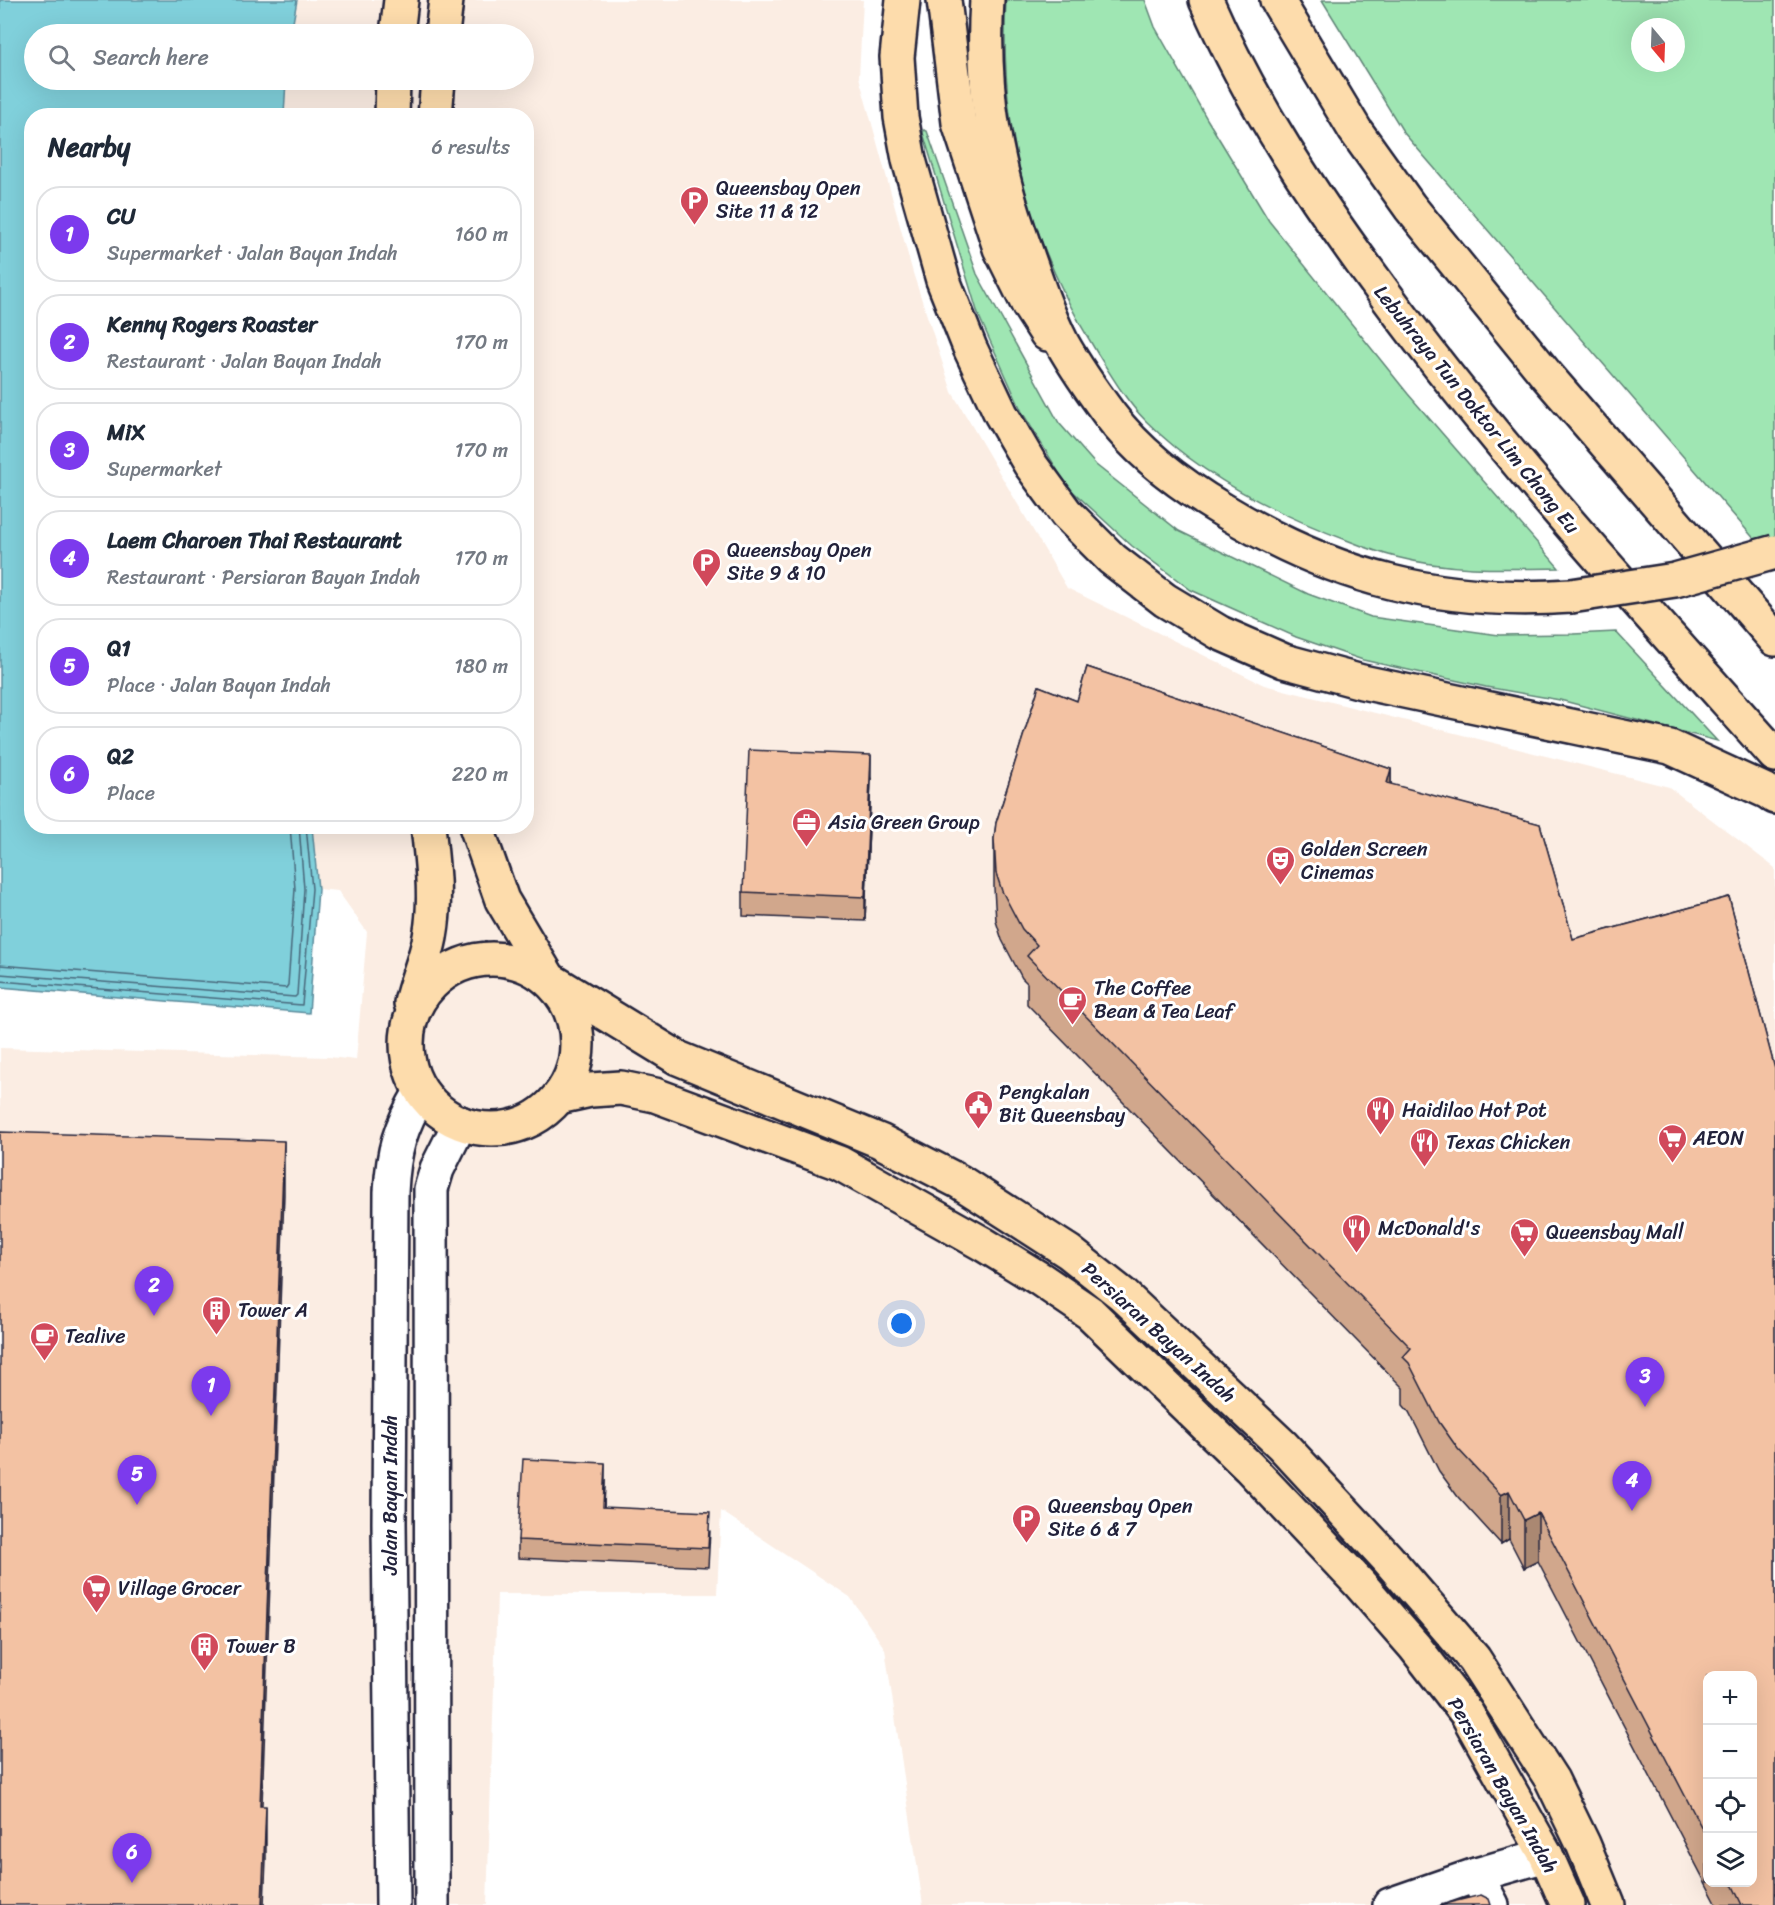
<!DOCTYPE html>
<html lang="en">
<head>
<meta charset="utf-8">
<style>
	body { margin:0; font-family:Sriracha,sans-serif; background:#f2f2f3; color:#1f2937 }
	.controls { position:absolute; right:18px; bottom:18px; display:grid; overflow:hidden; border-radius:12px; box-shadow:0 6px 24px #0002 }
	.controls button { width:54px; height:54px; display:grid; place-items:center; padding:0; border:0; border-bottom:2px solid #e0e1e3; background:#fff; color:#1f2937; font:30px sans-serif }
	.compass { position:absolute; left:1631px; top:18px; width:54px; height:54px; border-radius:50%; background:#fff; box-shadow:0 6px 24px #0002; rotate:161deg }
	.you { position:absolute; left:902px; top:1324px; width:21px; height:21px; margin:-15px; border:4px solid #fff; border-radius:50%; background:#1a73e8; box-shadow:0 0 0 9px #1a73e833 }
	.badge { display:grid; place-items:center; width:39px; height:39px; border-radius:50%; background:#7c3aed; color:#fff; font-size:20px; font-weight:700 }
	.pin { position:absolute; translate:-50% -50px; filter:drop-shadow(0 2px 3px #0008) }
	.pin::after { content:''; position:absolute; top:32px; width:21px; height:18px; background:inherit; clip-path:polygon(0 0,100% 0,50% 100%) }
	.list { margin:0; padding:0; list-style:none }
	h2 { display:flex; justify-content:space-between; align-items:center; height:78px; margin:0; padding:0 24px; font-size:26px }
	h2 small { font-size:20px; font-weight:400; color:#747a83 }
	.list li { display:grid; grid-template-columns:39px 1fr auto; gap:18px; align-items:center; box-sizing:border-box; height:96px; margin:0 12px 12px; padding:0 12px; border:2px solid #e0e1e3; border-radius:24px }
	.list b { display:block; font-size:22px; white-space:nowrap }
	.list p { margin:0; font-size:20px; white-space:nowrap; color:#747a83 }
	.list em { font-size:20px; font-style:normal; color:#747a83 }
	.icon { flex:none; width:33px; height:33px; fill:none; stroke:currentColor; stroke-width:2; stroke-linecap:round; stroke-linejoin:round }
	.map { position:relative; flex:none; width:1775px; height:1905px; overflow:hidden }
	.search { position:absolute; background:#fff; box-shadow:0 6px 24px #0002; left:24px; top:24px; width:510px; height:66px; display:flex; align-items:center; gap:15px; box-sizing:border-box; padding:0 21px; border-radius:33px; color:#747a83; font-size:22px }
	.panel { position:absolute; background:#fff; box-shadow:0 6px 24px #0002; left:24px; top:108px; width:510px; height:726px; border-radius:24px }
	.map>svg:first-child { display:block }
</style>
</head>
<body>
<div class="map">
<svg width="1775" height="1905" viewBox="0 0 1775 1905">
	<rect width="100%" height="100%" fill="#fff"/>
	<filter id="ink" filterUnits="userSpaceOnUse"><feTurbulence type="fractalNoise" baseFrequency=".0167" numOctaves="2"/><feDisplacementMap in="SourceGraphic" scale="12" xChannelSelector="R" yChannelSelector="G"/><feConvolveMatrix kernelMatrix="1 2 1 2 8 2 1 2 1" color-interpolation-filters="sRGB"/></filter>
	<g filter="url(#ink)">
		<path fill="#fbede3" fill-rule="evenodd" d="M 297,0 L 863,0 L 859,77 L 913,273 L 952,392 L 1067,588 L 1264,685 L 1669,787 L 1775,868 L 1775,1905 L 923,1905 L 885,1649 L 850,1597 L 721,1511 L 717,1594 L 497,1594 L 487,1905 L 0,1905 L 0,1048 L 329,1057 L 356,1060 L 367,932 L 338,891 L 318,889 L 312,827 L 526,826 L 526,116 L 284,115 L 286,80 L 524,80 L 524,34 L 291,34 ZM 1708,1676 L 1752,1676 L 1752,1882 L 1708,1882 Z"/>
		<g fill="#9fe6b3" stroke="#608477" stroke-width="1.5" fill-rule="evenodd">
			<path d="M 1006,0 L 1145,0 L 1155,27 L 1207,119 L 1269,221 L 1408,394 L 1559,568 C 1505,569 1449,571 1396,557 C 1380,553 1364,547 1349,541 C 1276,514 1202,477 1146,421 C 1126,401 1111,375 1096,351 C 1028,241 999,129 1006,0 Z"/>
			<path d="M 1322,0 L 1775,0 L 1775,563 L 1404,133 ZM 1640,27 L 1676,27 L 1676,63 L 1640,63 Z"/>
			<polygon points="924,130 927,131 977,274 1059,423 1096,465 1179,531 1308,594 1371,617 1499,635 1573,634 1616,632 1717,741 1560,700 1486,687 1363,660 1296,637 1191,590 1132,546 1067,486 1022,412 978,314 923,133"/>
		</g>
		<polygon fill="#80d0db" stroke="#5a8a9b" stroke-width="1.5" points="0,0 297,0 291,34 34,34 34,80 286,80 284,115 32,116 32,826 312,827 318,889 309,1013 0,987"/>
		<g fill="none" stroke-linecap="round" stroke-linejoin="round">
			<g stroke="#48687b" stroke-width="1.5">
				<polyline points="0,965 286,988 288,985 295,889 290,826"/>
				<polyline points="0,974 295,997 297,995 304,889 299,826"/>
				<polyline points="0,981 302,1005 312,889 306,826"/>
			</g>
			<defs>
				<g id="minor">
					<polyline points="1476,1875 1492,1905"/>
					<path d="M 393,1905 L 389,1523 L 391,1192 C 393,1151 400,1127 421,1092"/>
					<polyline points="432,1905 431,1189 437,1169 460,1123"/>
					<polyline points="1390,1905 1476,1875 1546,1855"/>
				</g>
				<g id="major">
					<polyline points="903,0 897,57 901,117 909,160 943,280 970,348 1001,414 1030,464 1066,513 1112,559 1165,600 1220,633 1284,661 1362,682 1670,747 1768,792 1775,797"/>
					<polyline points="944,0 959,123 1000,248 1029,306 1047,334"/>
					<polyline points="397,34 401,0"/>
					<polyline points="442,34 446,0"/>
					<polyline points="392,116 393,80"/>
					<polyline points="435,116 438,80"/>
					<polyline points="476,826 502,900 549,979 678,1058 880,1141 960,1182 1069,1252 1122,1294 1282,1445 1387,1558 1474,1659 1552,1780 1583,1844 1608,1905"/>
					<circle cx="492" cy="1044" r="85"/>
					<path d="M 411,1003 C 416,981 426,959 430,937 C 437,900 432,863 428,826"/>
					<polyline points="559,1097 591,1090 621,1088 655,1095 839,1163 983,1244 1040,1279 1090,1313 1249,1467 1359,1583 1415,1647 1467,1714 1546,1855 1568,1905"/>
				</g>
				<g id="highway">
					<path d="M 987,0 C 981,89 995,166 1025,249 C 1036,281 1047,313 1062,343 C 1076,368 1093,392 1110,415 C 1140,455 1181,485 1223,510 C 1335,578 1440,605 1571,596"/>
					<path d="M 1206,0 C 1252,106 1315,200 1384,293 C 1503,455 1640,604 1775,755"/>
					<polyline points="1277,0 1355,130 1410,207 1548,377 1775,639"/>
				</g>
			</defs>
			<use href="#minor" stroke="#22223b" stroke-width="38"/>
			<use href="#major" stroke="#22223b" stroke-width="38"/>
			<use href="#highway" stroke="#22223b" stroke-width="38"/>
			<use href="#minor" stroke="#fff" stroke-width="33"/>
			<use href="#major" stroke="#fddcac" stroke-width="33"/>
			<use href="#highway" stroke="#fddcac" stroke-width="33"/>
			<defs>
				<polyline id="highway-bridge" points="1571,596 1675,580 1775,552"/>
			</defs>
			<use href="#highway-bridge" stroke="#22223b" stroke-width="38" stroke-linecap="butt"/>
			<use href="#highway-bridge" stroke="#fddcac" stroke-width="33"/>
		</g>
		<g fill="#d1a78c" stroke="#22223b" stroke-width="1.5" fill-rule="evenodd">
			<path d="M 1087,667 L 1391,769 L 1391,785 L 1540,824 L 1573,939 L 1729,897 L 1775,1069 L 1775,1905 L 1717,1905 L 1538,1561 L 1524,1568 L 1509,1539 L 1501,1544 L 1458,1497 L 1439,1471 L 1409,1412 L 1403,1405 L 1403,1388 L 1027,1004 L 1027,983 L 1022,978 L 1002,940 L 996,921 L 994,888 L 994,839 L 996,823 L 1039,686 L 1077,701 ZM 1707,1676 L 1752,1676 L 1752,1882 L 1707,1882 Z"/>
			<polygon points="871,779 865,921 743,916 743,892"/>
			<polygon points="605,1481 604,1507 710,1531 708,1567 518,1558 518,1540"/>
		</g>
		<g fill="#aa8872" stroke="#22223b" stroke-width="1.5">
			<polygon points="871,755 871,779 865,921 865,897"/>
			<polygon points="1391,769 1391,818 1387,783"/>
			<polygon points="284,1141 284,1195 260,1860 260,1806"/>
			<polygon points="605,1463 605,1481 603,1526 603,1507"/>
			<polygon points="1509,1491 1509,1539 1501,1544 1501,1495"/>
			<polygon points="1538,1513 1538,1561 1524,1568 1524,1520"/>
			<polygon points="266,1806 266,1860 264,1905 262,1905"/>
		</g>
		<g fill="#f3c2a3" stroke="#22223b" stroke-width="1.5">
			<polygon points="1087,667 1391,769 1387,783 1540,824 1573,939 1729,897 1775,1069 1775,1905 1742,1905 1731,1882 1752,1882 1752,1676 1707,1676 1707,1838 1538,1513 1524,1520 1509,1491 1501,1495 1458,1449 1439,1422 1409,1363 1403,1357 1411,1348 1027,956 1037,945 1022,929 1002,891 996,873 994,839 996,823 1039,686 1077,701"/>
			<polygon points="749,750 871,755 865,897 743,892"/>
			<polygon points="0,1132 284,1141 260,1806 266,1806 262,1905 0,1905"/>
			<polygon points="523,1459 605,1463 603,1507 710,1512 708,1548 518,1540"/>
			<polygon points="1481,1895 1489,1899 1491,1905 1440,1905"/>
		</g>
	</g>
	<defs>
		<symbol id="parking-pin" viewBox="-11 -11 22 30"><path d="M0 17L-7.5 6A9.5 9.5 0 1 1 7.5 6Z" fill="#d1495b" stroke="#fff"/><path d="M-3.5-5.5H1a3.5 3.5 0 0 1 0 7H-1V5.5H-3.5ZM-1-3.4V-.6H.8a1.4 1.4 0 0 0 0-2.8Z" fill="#fff"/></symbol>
		<symbol id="office-pin" viewBox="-11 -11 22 30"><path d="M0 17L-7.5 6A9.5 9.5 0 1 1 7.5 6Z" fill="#d1495b" stroke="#fff"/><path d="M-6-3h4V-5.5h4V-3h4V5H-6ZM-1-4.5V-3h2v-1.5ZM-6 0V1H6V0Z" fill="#fff"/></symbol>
		<symbol id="theatre-pin" viewBox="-11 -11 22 30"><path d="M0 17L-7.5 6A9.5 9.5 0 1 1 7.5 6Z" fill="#d1495b" stroke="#fff"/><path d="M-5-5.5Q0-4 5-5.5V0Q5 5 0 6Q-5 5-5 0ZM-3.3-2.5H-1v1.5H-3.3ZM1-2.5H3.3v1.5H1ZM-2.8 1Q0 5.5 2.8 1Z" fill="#fff"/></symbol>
		<symbol id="cafe-pin" viewBox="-11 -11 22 30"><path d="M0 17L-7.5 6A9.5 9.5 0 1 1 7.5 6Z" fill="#d1495b" stroke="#fff"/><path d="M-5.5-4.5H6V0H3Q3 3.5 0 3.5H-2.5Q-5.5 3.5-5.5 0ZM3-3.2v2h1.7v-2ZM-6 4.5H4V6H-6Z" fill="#fff"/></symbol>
		<symbol id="civic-pin" viewBox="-11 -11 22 30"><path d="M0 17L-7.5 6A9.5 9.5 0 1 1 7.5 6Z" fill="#d1495b" stroke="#fff"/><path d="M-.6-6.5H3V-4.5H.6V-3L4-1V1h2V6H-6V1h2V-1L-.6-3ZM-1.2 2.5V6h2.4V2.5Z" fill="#fff"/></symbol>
		<symbol id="restaurant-pin" viewBox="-11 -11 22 30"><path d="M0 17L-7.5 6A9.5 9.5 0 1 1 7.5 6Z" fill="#d1495b" stroke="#fff"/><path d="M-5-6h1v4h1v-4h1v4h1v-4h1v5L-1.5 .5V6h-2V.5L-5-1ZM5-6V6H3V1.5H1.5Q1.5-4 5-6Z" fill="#fff"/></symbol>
		<symbol id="supermarket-pin" viewBox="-11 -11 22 30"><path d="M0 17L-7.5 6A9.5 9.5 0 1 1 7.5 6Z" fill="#d1495b" stroke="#fff"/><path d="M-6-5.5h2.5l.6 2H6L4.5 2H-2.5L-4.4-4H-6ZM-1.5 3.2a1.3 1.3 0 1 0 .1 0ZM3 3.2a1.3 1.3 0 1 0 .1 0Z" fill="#fff"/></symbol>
		<symbol id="building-pin" viewBox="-11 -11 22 30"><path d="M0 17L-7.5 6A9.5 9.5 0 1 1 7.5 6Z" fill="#d1495b" stroke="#fff"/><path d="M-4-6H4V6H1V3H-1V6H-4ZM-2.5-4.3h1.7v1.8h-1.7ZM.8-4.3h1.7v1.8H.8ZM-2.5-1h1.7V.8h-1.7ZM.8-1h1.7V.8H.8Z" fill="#fff"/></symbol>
	</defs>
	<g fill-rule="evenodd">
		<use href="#parking-pin" x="678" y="184" width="33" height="45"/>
		<use href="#parking-pin" x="690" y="546" width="33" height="45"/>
		<use href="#office-pin" x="790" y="806" width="33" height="45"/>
		<use href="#theatre-pin" x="1264" y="844" width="33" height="45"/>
		<use href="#cafe-pin" x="1056" y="984" width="33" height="45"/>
		<use href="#civic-pin" x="962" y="1088" width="33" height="45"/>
		<use href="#restaurant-pin" x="1364" y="1094" width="33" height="45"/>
		<use href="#supermarket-pin" x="1656" y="1122" width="33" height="45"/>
		<use href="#restaurant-pin" x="1408" y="1126" width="33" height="45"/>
		<use href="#restaurant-pin" x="1340" y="1212" width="33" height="45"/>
		<use href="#supermarket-pin" x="1508" y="1216" width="33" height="45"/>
		<use href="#building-pin" x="200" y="1294" width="33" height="45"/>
		<use href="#cafe-pin" x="28" y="1320" width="33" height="45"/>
		<use href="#parking-pin" x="1010" y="1502" width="33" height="45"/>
		<use href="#supermarket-pin" x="80" y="1572" width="33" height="45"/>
		<use href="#building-pin" x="188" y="1630" width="33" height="45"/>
	</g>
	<g text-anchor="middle" stroke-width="6" stroke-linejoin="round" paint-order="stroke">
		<g font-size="20" fill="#22223b" stroke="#fff" text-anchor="start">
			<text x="716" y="195">Queensbay Open<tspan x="716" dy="23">Site 11 &amp; 12</tspan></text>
			<text x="727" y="557">Queensbay Open<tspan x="727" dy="23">Site 9 &amp; 10</tspan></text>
			<text x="828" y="829">Asia Green Group</text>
			<text x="1301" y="856">Golden Screen<tspan x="1301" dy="23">Cinemas</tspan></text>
			<text x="1094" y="995">The Coffee<tspan x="1094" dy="23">Bean &amp; Tea Leaf</tspan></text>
			<text x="999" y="1099">Pengkalan<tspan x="999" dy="23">Bit Queensbay</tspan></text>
			<text x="1402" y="1117">Haidilao Hot Pot</text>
			<text x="1693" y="1145">AEON</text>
			<text x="1446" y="1149">Texas Chicken</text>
			<text x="1378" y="1235">McDonald's</text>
			<text x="1546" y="1239">Queensbay Mall</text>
			<text x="238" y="1317">Tower A</text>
			<text x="65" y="1343">Tealive</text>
			<text x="1048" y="1513">Queensbay Open<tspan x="1048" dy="23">Site 6 &amp; 7</tspan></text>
			<text x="118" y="1595">Village Grocer</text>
			<text x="226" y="1653">Tower B</text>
		</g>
		<g font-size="20" fill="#22223b" stroke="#fff">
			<text transform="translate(1477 409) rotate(51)" y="7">Lebuhraya Tun Doktor Lim Chong Eu</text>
			<text transform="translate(1159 1332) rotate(42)" y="7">Persiaran Bayan Indah</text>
			<text transform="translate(390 1495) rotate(-90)" y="7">Jalan Bayan Indah</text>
			<text transform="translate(1503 1785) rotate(60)" y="7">Persiaran Bayan Indah</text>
		</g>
	</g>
</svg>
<div class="controls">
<button>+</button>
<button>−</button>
<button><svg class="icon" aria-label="locate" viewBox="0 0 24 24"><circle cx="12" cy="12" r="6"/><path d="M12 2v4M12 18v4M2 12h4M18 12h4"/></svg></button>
<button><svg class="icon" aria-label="layers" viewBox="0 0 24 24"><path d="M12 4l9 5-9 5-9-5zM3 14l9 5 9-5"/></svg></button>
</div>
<svg class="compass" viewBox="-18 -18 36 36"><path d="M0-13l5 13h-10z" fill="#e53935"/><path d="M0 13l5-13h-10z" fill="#747a83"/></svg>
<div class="you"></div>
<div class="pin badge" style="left:211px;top:1416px">1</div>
<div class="pin badge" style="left:154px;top:1316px">2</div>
<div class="pin badge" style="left:1645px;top:1407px">3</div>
<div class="pin badge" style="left:1632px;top:1511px">4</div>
<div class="pin badge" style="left:137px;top:1505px">5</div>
<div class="pin badge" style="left:132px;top:1883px">6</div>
<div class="search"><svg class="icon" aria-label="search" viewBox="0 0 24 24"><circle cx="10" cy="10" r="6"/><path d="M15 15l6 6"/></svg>Search here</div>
<section class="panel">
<h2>Nearby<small>6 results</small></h2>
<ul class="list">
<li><span class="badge">1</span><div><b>CU</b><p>Supermarket · Jalan Bayan Indah</p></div><em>160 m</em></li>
<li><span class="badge">2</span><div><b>Kenny Rogers Roaster</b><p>Restaurant · Jalan Bayan Indah</p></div><em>170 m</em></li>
<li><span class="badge">3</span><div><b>MiX</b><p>Supermarket</p></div><em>170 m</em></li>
<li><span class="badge">4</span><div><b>Laem Charoen Thai Restaurant</b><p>Restaurant · Persiaran Bayan Indah</p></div><em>170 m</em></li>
<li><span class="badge">5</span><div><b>Q1</b><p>Place · Jalan Bayan Indah</p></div><em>180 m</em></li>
<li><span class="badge">6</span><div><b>Q2</b><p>Place</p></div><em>220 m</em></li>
</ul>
</section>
</div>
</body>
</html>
